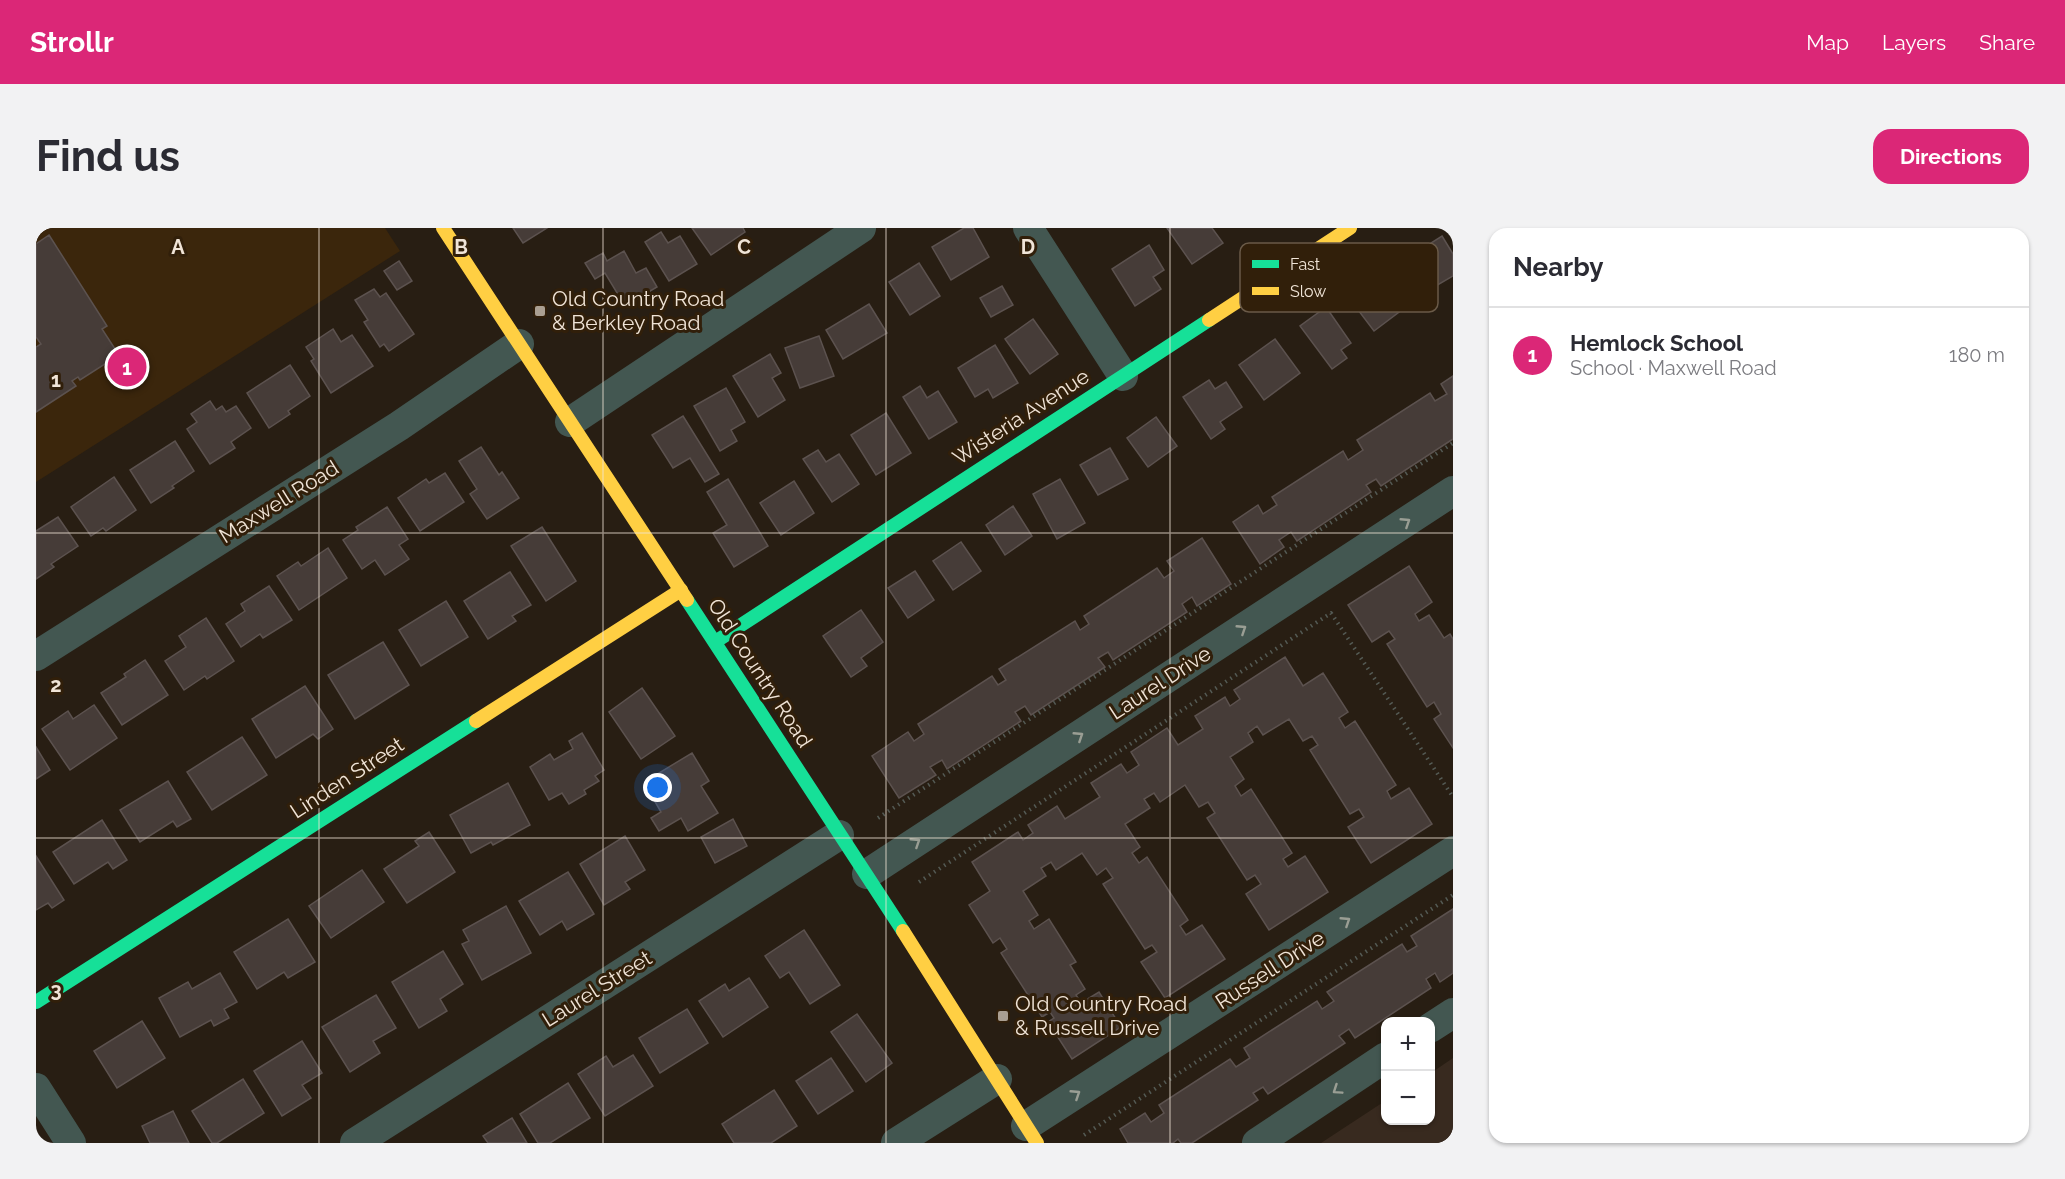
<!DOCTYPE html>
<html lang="en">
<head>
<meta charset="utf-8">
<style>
	body { margin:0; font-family:Raleway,sans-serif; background:#f2f2f3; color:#2b2b33 }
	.controls { position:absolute; right:18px; bottom:18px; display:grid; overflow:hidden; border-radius:12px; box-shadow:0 2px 4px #0004 }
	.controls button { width:54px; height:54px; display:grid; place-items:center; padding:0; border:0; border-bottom:2px solid #e1e1e2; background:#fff; color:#2b2b33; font:30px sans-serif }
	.you { position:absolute; left:622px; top:560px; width:21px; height:21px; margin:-15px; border:4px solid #fff; border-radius:50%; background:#1a73e8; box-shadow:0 0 0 9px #1a73e833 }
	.badge { display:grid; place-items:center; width:39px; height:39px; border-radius:50%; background:#db2777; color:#fff; font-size:20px; font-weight:700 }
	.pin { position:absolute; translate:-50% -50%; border:3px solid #fff; box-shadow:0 2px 6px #0006 }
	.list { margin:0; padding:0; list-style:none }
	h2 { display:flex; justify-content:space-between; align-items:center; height:78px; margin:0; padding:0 24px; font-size:26px }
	h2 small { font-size:20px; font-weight:400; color:#7c7c81 }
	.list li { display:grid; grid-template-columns:39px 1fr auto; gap:18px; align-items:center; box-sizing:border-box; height:96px; padding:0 24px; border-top:2px solid #e1e1e2 }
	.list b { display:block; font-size:22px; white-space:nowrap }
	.list p { margin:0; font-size:20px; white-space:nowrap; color:#7c7c81 }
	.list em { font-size:20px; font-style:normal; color:#7c7c81 }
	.map { position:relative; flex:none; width:1417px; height:915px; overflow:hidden; border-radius:18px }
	header { display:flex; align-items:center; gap:36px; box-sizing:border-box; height:84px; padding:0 30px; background:#db2777; color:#fff }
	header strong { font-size:28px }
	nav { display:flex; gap:33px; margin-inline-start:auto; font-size:21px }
	.intro { display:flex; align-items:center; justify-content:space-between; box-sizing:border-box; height:144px; padding:0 36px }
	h1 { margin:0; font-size:42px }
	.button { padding:15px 27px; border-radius:18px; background:#db2777; color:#fff; font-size:21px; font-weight:700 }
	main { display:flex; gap:36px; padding:0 36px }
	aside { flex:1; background:#fff; border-radius:18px; box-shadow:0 2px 4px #0004 }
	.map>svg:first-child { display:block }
</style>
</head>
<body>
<header>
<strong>Strollr</strong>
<nav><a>Map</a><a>Layers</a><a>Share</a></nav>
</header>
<div class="intro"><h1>Find us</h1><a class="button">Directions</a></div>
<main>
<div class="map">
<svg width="1417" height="915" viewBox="0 0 1417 915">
	<rect width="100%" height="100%" fill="#281e13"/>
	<polygon fill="#382a1f" points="1417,830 1417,915 1285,915 1349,873 1350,892 1394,892 1395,845"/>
	<polygon fill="#3b260c" points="0,0 349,0 364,23 0,254"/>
	<g fill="#463c38" stroke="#5c524f" stroke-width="1.5">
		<polygon points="477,0 511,0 487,15"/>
		<polygon points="656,0 707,0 709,4 675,27"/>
		<polygon points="928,0 937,0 953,29 915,52 896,19"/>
		<polygon points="1131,0 1176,0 1187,15 1156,36"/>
		<polygon points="625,4 632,15 644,8 661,36 633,53 609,14"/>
		<polygon points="13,7 71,98 66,101 83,127 44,152 42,149 36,153 40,158 0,184 0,119 5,116 0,109 0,16"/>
		<polygon points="1406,8 1417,26 1417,48 1393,62 1373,29"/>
		<polygon points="1113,17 1128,42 1117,49 1125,61 1099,78 1076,41"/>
		<polygon points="588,23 600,45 610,40 621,59 589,78 569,45 559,51 549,35 567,25 571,33"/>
		<polygon points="363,33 376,53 361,62 348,43"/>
		<polygon points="883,35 904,68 874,87 853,54"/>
		<polygon points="1349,39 1375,75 1338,103 1316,74 1336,60 1331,52"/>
		<polygon points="966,58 977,77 955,89 944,70"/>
		<polygon points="338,61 344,69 350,65 378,106 353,123 348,116 344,119 328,94 332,92 319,72"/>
		<polygon points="833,76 851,105 807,131 790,102"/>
		<polygon points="1290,79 1315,115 1305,122 1311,130 1296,141 1264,98"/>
		<polygon points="997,91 1022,126 994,146 969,111"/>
		<polygon points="297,101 305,114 316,107 337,138 295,165 275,133 278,131 270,119"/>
		<polygon points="783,108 798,148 764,160 749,120"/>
		<polygon points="1239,111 1264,145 1228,172 1203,137"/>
		<polygon points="959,117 982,155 957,170 952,161 939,169 922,140"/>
		<polygon points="734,126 745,145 736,150 749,172 722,189 697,148"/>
		<polygon points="254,137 274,168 252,183 254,186 233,200 211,165"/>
		<polygon points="1417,148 1417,211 1345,258 1340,251 1330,257 1335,264 1261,313 1255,304 1243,312 1248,319 1224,336 1197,294 1222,277 1227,286 1241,277 1236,269 1307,223 1312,232 1327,222 1321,212 1394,165 1399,173 1411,166 1405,156"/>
		<polygon points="1173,152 1179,161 1190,154 1206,179 1184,194 1189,201 1175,211 1147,169"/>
		<polygon points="884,158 891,170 902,163 921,194 893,211 867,169"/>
		<polygon points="690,160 709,194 695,202 701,213 684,223 658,178"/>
		<polygon points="174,173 180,182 186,178 190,184 200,178 215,200 195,214 199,220 174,236 151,201 161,194 155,186"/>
		<polygon points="850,185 875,225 840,247 815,207"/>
		<polygon points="647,188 683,246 669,254 654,230 637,240 616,207"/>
		<polygon points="1120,189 1141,218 1112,239 1091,210"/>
		<polygon points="139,213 158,243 136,258 138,260 115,275 94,242"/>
		<polygon points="445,219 463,247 466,244 483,270 451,291 434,266 441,261 423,233"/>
		<polygon points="1074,220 1092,251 1062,267 1044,237"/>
		<polygon points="782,222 790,234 803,226 823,256 796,274 767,231"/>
		<polygon points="409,245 428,274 384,303 362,270 390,251 393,255"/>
		<polygon points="78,249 100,282 70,303 67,300 55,308 35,279"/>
		<polygon points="692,251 732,318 698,339 677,305 691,297 671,264"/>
		<polygon points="1024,251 1049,295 1021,311 997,266"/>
		<polygon points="758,253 778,285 745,307 724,275"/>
		<polygon points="977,278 996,308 969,327 950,297"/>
		<polygon points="351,279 372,311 363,317 373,331 349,347 339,332 326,341 307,312 322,302 320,299"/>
		<polygon points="22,289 42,318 15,336 18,339 0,351 0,303"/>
		<polygon points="506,299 540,353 510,373 475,318"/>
		<polygon points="1166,310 1195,356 1161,378 1156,369 1146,376 1151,384 1077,432 1072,424 1062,430 1069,439 995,487 989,478 979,484 985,493 911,541 906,532 894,539 900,547 863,570 836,528 872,504 878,513 888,506 882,496 956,448 962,457 970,452 963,441 1039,393 1044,402 1053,396 1048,388 1121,340 1128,350 1138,343 1131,333"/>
		<polygon points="925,314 945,343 917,362 897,333"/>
		<polygon points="292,320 311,350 263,382 241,348 262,334 265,338"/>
		<polygon points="1373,338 1396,374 1379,386 1383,393 1393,387 1408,410 1414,406 1417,411 1417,520 1398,491 1405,486 1398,474 1391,479 1351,416 1359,411 1353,403 1336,414 1312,377"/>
		<polygon points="879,343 898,372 872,390 852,360"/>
		<polygon points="474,344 495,377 476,388 480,393 452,411 428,373"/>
		<polygon points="233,358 256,392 227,410 224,406 205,419 190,396 209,383 205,376"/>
		<polygon points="410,373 432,409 385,438 363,402"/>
		<polygon points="825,382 847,414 825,430 831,438 815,449 787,408"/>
		<polygon points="170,390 198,433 171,451 169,448 148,462 129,433 150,419 143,408"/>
		<polygon points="347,414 373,457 319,491 292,447"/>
		<polygon points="1249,429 1267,458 1287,445 1312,484 1303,490 1309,500 1319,493 1360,557 1351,563 1355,571 1373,560 1396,596 1335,635 1312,599 1328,589 1323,581 1314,586 1274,522 1282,517 1276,508 1267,513 1253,491 1227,507 1221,498 1212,505 1217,514 1194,529 1208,551 1199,558 1205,568 1215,561 1256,625 1247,631 1252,639 1269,628 1292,664 1233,702 1210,666 1225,656 1219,647 1211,652 1171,590 1179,585 1172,574 1163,579 1149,557 1124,574 1118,565 1108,571 1114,580 1089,596 1104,619 1096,625 1103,635 1111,629 1152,692 1144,698 1150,707 1166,697 1189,731 1129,770 1105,734 1121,724 1116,717 1109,721 1067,656 1077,650 1070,640 1061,647 1046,625 1020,642 1015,634 1005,640 1010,648 987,663 1002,687 993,693 998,701 1013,691 1040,734 1034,737 1049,761 1040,767 1045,775 1063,764 1085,799 1036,831 1012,794 1018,790 1014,784 1006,789 965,725 971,721 964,710 957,715 933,677 954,663 936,634 982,604 987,612 997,605 992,597 1021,578 1029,591 1064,569 1055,555 1085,536 1091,545 1103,537 1095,524 1131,500 1142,517 1167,501 1159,488 1189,469 1194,478 1204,471 1198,462"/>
		<polygon points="109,432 132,467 86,497 65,465 90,449 88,446"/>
		<polygon points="269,458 297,501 282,511 277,506 240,530 216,491"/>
		<polygon points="606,460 639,508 605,531 573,484"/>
		<polygon points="58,477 81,510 34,542 6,501 32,483 37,491"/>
		<polygon points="546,505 568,542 559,548 563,553 548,562 550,566 533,576 526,565 513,572 494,539 514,526 518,532 537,521 533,513"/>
		<polygon points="206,509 231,547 176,582 151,544"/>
		<polygon points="0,519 14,542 0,551"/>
		<polygon points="656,525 673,553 665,558 682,585 652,603 645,590 623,603 615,590 625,584 614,565 624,559 618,548"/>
		<polygon points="132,553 155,591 141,599 137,593 104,614 84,582"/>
		<polygon points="472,555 494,597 457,617 455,614 435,625 414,587"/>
		<polygon points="697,591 711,618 679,635 665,609"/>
		<polygon points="66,592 91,632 77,641 72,634 38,656 17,624"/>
		<polygon points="393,604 419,644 371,675 348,641 383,618 379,613"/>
		<polygon points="589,608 609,642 589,654 594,661 568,677 544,636"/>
		<polygon points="0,628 28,672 16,680 12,675 0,682"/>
		<polygon points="326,642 348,674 295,710 273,678"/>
		<polygon points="532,644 558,686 531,702 526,693 504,707 483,673"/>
		<polygon points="470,678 495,725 446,752 426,716 433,713 427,702"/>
		<polygon points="1417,681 1417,745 1404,754 1399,745 1390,751 1395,760 1319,810 1313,801 1303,808 1309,815 1232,866 1227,859 1217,865 1222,872 1156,915 1145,915 1142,911 1137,915 1092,915 1084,901 1109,885 1115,894 1128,885 1123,877 1194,831 1200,839 1214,830 1208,820 1281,773 1286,781 1298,773 1291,764 1366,716 1371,724 1381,718 1375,708"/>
		<polygon points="252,691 279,734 252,750 248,744 221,761 198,724"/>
		<polygon points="768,702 804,757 774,776 753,744 744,750 729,728"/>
		<polygon points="407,723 427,756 404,771 411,783 383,800 356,754"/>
		<polygon points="184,745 201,774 188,781 193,790 178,798 175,792 144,809 123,770 152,754 156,761"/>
		<polygon points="713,750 732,779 687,809 663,773 689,756 693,763"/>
		<polygon points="340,767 360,800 337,813 344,825 314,844 286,799"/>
		<polygon points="651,781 672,815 624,845 603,810"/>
		<polygon points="821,786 856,835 830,854 795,804"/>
		<polygon points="106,793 129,830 81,860 58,823"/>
		<polygon points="266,813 286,845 266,857 275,870 246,888 218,843"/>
		<polygon points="597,827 617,858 569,888 542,846 570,828 577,839"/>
		<polygon points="795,830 817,863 782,886 760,853"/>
		<polygon points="207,851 228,885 181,915 176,915 156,883"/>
		<polygon points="532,855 554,890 514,915 502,915 484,886"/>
		<polygon points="738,862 761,898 735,915 698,915 686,896"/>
		<polygon points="137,883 153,915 114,915 106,898"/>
		<polygon points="476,890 491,915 452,915 447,908"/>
	</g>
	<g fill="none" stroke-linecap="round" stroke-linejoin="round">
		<g stroke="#545a54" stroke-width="4" stroke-dasharray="1.5 4.5" stroke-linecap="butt">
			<polyline points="842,590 1417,215"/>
			<polyline points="883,654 1295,385 1417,569"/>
			<polyline points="1048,907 1417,667"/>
		</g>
		<g stroke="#435751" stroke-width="30">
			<polyline points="992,0 1087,148"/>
			<polyline points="534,194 825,0"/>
			<polyline points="0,428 363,198 483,116"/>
			<polyline points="831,646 1417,263"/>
			<polyline points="1394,800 1417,785"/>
			<polyline points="0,860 35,915"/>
			<polyline points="990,898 1417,623"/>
			<polyline points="319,915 803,607"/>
			<polyline points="860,915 961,851"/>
			<polyline points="1221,915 1350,829"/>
		</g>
		<g stroke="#16e098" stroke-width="14">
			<polyline points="651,372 867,703"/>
			<polyline points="679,414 1173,92"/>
			<polyline points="0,774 440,493"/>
		</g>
		<g stroke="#ffcf43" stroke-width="14">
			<polyline points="407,0 651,372"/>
			<polyline points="1173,92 1314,0"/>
			<polyline points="440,493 645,362"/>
			<polyline points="867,703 1001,915"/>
		</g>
	</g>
	<defs><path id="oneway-chevron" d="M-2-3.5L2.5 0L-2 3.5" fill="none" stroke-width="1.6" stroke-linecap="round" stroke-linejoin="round" transform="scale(1.5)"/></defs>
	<g stroke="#9a9e94">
		<use href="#oneway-chevron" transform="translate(1370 294) rotate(-33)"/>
		<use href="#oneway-chevron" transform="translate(1206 401) rotate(-33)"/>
		<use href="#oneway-chevron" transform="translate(1043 508) rotate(-33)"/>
		<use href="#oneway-chevron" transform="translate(880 614) rotate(-33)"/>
		<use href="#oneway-chevron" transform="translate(1310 693) rotate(-33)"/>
		<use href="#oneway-chevron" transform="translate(1301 862) rotate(146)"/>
		<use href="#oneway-chevron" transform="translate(1040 866) rotate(-33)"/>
	</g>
	<path fill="none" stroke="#f0e4d7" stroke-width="1.5" stroke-opacity="0.55" d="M 283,0 L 283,915M 567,0 L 567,915M 850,0 L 850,915M 1134,0 L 1134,915M 0,305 L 1417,305M 0,610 L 1417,610"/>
	<g fill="#aa9f92" stroke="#311f0a" stroke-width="2">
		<rect x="498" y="77" width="12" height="12" rx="3"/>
		<rect x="961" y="782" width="12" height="12" rx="3"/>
	</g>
	<g text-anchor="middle" stroke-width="6" stroke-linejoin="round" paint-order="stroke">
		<g font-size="21" fill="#f0e4d7" stroke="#311f0a" text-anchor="start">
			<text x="516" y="78">Old Country Road<tspan x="516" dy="24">&amp; Berkley Road</tspan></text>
			<text x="979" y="783">Old Country Road<tspan x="979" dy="24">&amp; Russell Drive</tspan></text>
		</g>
		<g font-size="21" fill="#f0e4d7" stroke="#311f0a">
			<text transform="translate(985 189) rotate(-33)" y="7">Wisteria Avenue</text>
			<text transform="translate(243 274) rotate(-32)" y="7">Maxwell Road</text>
			<text transform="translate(724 445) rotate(57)" y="7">Old Country Road</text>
			<text transform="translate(1124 455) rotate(-33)" y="7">Laurel Drive</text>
			<text transform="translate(311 550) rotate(-33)" y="7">Linden Street</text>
			<text transform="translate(1234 742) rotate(-33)" y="7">Russell Drive</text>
			<text transform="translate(561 761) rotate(-32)" y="7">Laurel Street</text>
		</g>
	</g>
	<rect x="1204" y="15" width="198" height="69" rx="9" fill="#311f0a" stroke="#6a5a48" stroke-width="1.5"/>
	<rect x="1216" y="32" width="27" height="8" fill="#16e098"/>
	<rect x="1216" y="59" width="27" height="8" fill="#ffcf43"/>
	<g font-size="16" fill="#f0e4d7">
		<text x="1254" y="42">Fast</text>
		<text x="1254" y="69">Slow</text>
	</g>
	<g font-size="20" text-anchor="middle" font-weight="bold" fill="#f0e4d7" stroke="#311f0a" stroke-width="6" stroke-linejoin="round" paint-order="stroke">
		<text x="142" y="26">A</text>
		<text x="425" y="26">B</text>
		<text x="708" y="26">C</text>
		<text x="992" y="26">D</text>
		<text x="20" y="159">1</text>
		<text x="20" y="464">2</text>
		<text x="20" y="769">3</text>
	</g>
</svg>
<div class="controls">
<button>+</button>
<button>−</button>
</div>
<div class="you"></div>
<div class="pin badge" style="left:91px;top:139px">1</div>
</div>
<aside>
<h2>Nearby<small></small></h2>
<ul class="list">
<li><span class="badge">1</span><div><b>Hemlock School</b><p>School · Maxwell Road</p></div><em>180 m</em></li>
</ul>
</aside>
</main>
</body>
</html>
